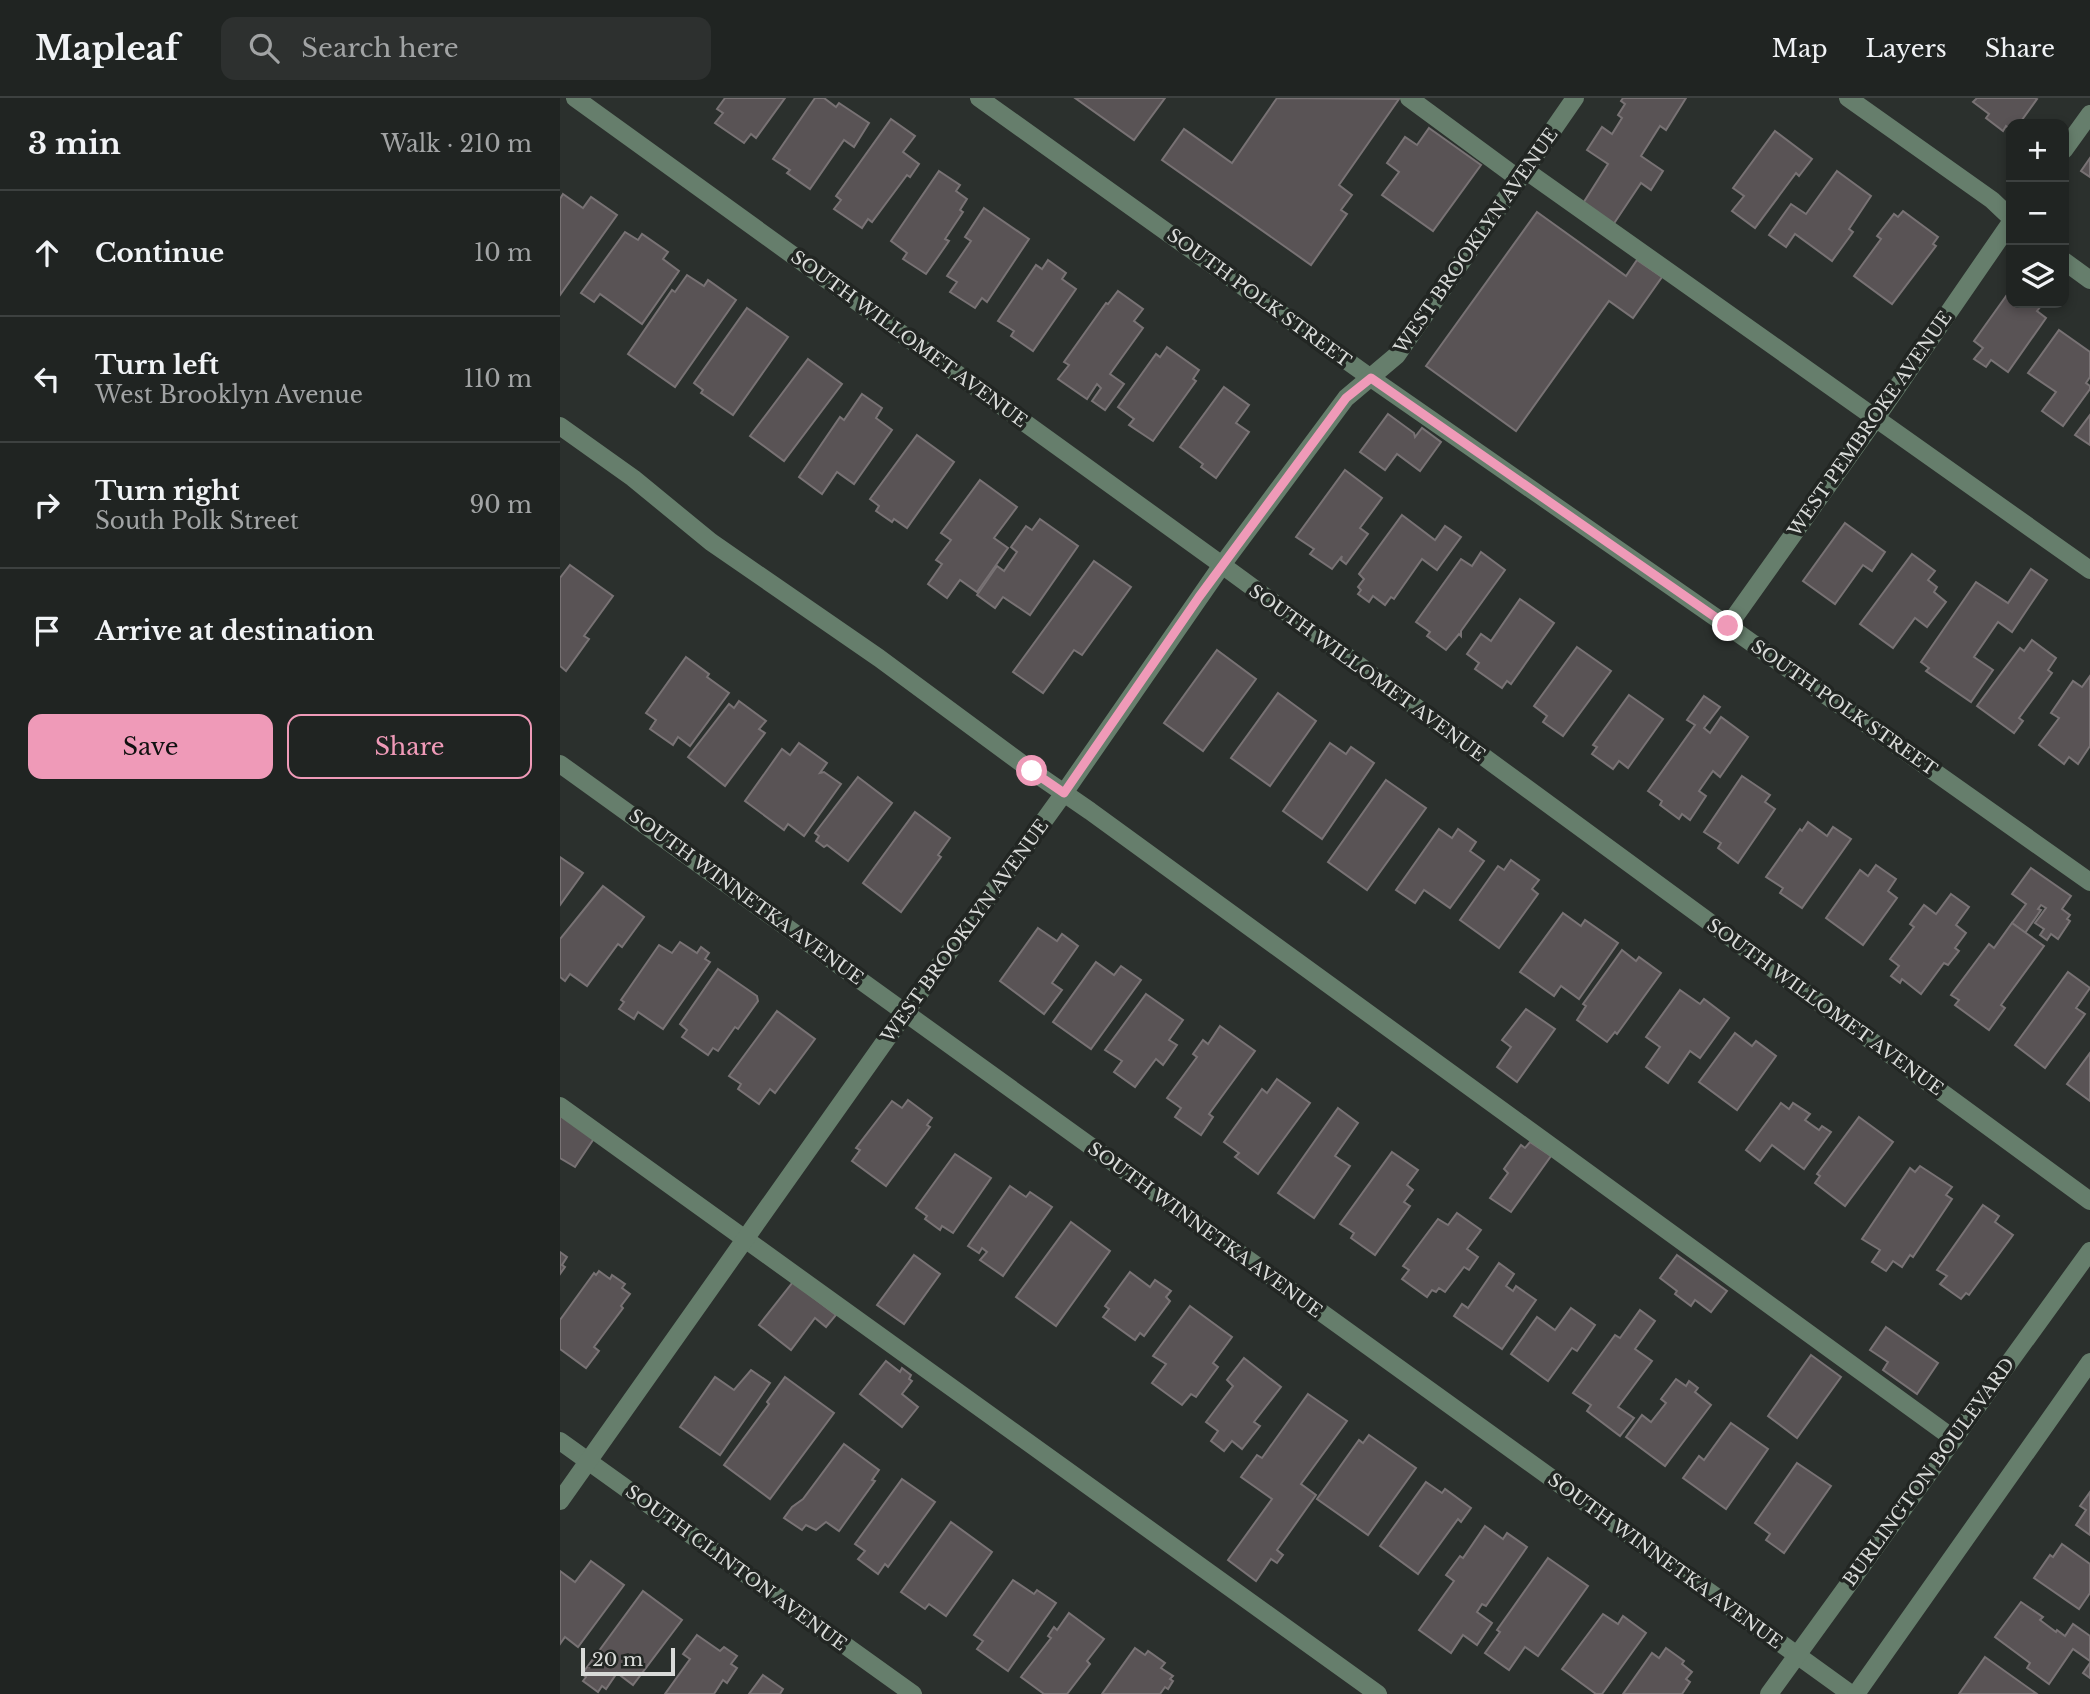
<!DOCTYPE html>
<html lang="en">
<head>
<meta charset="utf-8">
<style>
	body { margin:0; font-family:"Libre Baskerville",serif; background:#2d302f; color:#f1f3f6 }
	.controls { position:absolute; right:21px; top:21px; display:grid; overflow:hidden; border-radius:14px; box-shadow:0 4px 10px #0003 }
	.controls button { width:63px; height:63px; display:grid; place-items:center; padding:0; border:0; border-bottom:2px solid #3d4140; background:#202422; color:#f1f3f6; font:35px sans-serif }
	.scale { position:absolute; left:21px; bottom:18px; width:94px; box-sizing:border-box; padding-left:7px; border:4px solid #d9dbd9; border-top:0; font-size:19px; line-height:24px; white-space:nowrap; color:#d9dbd9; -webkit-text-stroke:5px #222623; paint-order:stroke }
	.stop { position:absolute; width:21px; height:21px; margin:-16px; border:5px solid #ef9ab8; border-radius:50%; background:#fff }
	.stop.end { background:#ef9ab8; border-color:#fff; box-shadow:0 2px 7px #0008 }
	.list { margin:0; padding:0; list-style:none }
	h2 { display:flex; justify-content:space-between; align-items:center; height:91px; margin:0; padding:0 28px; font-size:30px }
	h2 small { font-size:23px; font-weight:400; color:#a2a4a5 }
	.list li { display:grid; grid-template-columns:46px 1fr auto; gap:21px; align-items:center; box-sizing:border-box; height:126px; padding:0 28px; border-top:2px solid #3d4140 }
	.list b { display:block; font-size:26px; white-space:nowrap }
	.list p { margin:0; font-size:23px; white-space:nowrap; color:#a2a4a5 }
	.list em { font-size:23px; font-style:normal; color:#a2a4a5 }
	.actions { display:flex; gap:14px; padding:21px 28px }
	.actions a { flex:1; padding:16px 0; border:2px solid #ef9ab8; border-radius:14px; text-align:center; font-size:24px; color:#ef9ab8 }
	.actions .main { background:#ef9ab8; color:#111 }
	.icon { flex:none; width:38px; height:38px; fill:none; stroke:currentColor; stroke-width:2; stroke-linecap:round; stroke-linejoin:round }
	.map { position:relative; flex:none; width:1530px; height:1596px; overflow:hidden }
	header { display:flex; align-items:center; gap:42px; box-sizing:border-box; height:98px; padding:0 35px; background:#202422; border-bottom:2px solid #3d4140 }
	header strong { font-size:33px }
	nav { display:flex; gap:38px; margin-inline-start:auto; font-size:24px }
	.search { width:490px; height:63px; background:#2d302f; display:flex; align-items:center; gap:18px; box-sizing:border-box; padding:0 24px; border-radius:14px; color:#a2a4a5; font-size:26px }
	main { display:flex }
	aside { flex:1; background:#202422 }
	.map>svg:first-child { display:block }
</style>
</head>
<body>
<header>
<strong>Mapleaf</strong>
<div class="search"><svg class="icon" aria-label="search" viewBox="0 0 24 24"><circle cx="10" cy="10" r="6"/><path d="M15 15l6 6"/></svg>Search here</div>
<nav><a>Map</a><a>Layers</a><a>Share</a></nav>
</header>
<main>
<aside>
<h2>3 min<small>Walk · 210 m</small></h2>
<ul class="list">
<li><svg class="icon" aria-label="ahead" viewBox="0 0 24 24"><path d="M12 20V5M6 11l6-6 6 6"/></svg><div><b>Continue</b></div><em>10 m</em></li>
<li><svg class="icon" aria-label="left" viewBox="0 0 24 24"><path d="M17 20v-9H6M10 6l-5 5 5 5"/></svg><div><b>Turn left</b><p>West Brooklyn Avenue</p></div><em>110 m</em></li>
<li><svg class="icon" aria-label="right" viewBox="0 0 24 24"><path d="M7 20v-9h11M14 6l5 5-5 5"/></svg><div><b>Turn right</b><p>South Polk Street</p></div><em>90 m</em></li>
<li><svg class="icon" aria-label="arrive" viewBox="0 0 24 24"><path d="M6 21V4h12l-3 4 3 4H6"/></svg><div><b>Arrive at destination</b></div></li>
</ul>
<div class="actions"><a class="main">Save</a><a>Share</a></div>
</aside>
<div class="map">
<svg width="1530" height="1596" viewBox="0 0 1530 1596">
	<rect width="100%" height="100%" fill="#2b302d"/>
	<g fill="#595355" stroke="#787274" stroke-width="2">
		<polygon points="165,0 225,0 196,40 191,36 184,45 155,25 163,15 157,11"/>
		<polygon points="255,0 264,0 276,9 279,5 309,25 294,49 284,42 250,91 227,75 230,72 213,61"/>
		<polygon points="515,0 605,0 574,42"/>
		<polygon points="717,0 839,1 779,87 792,97 781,112 787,116 751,167 602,62 624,31 672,65"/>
		<polygon points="1063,0 1126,0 1106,32 1100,28 1081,58 1103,73 1091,92 1081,85 1053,127 1022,107 1048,66 1027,52 1042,29 1052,36 1062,20 1058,17 1065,6 1061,3"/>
		<polygon points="1417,0 1475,0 1477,1 1459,26 1451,26 1451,32 1446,28 1443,33 1426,20 1429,16 1413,4"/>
		<polygon points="331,21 355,38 343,54 359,66 350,79 347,77 312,124 308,121 302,130 274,111 281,102 276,98"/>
		<polygon points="869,30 921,67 873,133 822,97 839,74 827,65 845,39 857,47"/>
		<polygon points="1215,33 1252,61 1239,78 1236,75 1195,130 1172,113 1184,98 1173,90"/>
		<polygon points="1530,60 1530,79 1521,73"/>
		<polygon points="379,73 400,87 396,93 407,101 400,112 403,114 385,141 389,143 366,176 343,161 347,155 331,143"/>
		<polygon points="1277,73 1311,98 1289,131 1293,134 1272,163 1235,136 1226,149 1209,137 1231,106 1246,116"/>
		<polygon points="3,96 23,110 31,99 57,117 0,197 0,101"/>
		<polygon points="424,110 469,141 427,204 422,200 415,210 390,194 397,184 387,178 411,143 405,139"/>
		<polygon points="1343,113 1378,139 1373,146 1376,148 1332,206 1294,178 1321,141 1317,138 1334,116 1338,119"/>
		<polygon points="977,114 1066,178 1077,162 1102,179 1073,220 1049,203 956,333 866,268"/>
		<polygon points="65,134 78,142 82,136 108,154 103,161 119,173 82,226 40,196 34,204 21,195"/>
		<polygon points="488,162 506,175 502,181 516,191 473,253 451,238 454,233 438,223 476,167 482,171"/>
		<polygon points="127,177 144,188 148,182 176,202 115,289 68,256 112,192 115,194"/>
		<polygon points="558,193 583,211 574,223 583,230 550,276 564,286 545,312 532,303 541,290 537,286 527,301 498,281 509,267 504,264 546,205 548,206"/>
		<polygon points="1449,194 1451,195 1451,205 1465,205 1468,207 1469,205 1476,205 1481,208 1477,213 1486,220 1448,274 1431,262 1426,269 1414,261 1423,250 1414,243"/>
		<polygon points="187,210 228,239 173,317 141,295 143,292 134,285"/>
		<polygon points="1499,232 1530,254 1530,279 1526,285 1530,288 1530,291 1503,328 1482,313 1496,294 1468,275"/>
		<polygon points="607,249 639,272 633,281 636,283 593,343 569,327 574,321 558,309 596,256 600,259"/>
		<polygon points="248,261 282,286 224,363 190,338"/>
		<polygon points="664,289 689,307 676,325 689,334 656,380 641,369 643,366 620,349"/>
		<polygon points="302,296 322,310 316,320 332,332 294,386 277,374 262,396 239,379 280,319 284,322"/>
		<polygon points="828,316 854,335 855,339 862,330 881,344 860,373 837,356 825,372 800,354"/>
		<polygon points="1530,317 1530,347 1515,337"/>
		<polygon points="357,337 394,364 347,430 334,421 332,424 316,413 319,408 310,401"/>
		<polygon points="785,372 822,400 800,430 808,436 786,466 781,462 782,458 772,471 750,456 754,451 736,439"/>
		<polygon points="420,382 457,409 434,440 448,450 417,494 400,482 387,500 368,486 382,466 376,462 391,442 381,435"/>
		<polygon points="842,417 875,442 885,428 901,439 877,472 862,461 834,501 831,499 825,507 813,498 809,504 798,496 801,492 798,489 804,481 799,476"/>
		<polygon points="480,421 518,448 470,517 443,499 435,510 417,497 437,468 444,473 457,454 451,449 466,428 472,432"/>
		<polygon points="1285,425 1325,454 1312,473 1303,467 1275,506 1243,483"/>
		<polygon points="921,454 945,472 901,533 901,538 899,536 886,552 867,538 870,534 856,524 901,461 912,468"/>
		<polygon points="1352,456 1375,473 1368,482 1377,489 1374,494 1386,504 1367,529 1355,520 1333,550 1300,526"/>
		<polygon points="534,463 571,489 522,557 514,552 483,595 453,574"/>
		<polygon points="10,467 53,498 24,538 29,541 6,573 0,568 0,480"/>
		<polygon points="1471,471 1487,482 1452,534 1438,524 1414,559 1433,572 1411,604 1366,573 1369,570 1361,564 1416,484 1448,505"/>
		<polygon points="960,501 994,525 951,586 947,583 942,590 915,571 919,565 907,556 921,536 931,543"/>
		<polygon points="1472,542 1496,560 1488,572 1492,575 1459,620 1463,623 1454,635 1417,608 1460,550 1464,553"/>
		<polygon points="1017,549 1051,573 1003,638 983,624 987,618 974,608"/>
		<polygon points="657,552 696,581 643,653 604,625"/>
		<polygon points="126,559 149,576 147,579 169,595 130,648 118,639 113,647 90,631 96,622 86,615"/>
		<polygon points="1530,578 1530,648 1518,666 1509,659 1504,666 1479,647 1499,620 1491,615 1513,583 1522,589"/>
		<polygon points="718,595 756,623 710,688 671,660"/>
		<polygon points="1069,597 1103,621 1068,670 1059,663 1053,671 1032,656 1037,649 1033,647"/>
		<polygon points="1144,598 1160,609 1144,630 1150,635 1161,619 1188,639 1160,679 1153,673 1139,693 1146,698 1130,722 1122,716 1119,721 1100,707 1102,703 1088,693 1135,627 1127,622"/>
		<polygon points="179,603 206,623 199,631 205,635 165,688 128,659 169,606 174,610"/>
		<polygon points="239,645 267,665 260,675 264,674 281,686 244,738 228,726 224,732 185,703 222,651 230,657"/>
		<polygon points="770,645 786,656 791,649 814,665 762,741 723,713"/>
		<polygon points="1182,678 1210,697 1205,704 1215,711 1178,765 1158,750 1161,745 1144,734"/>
		<polygon points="298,679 332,705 288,763 267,747 264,749 256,743 259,738 255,735"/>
		<polygon points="826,682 866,710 807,792 768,764"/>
		<polygon points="355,714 390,740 378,757 381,759 341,814 303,785"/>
		<polygon points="1248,724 1267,738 1273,729 1291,741 1242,810 1220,795 1223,790 1206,779 1240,731 1242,733"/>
		<polygon points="879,731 892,740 898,731 916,744 910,753 924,763 890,810 864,792 855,805 836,792"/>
		<polygon points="0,759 23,775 0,807"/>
		<polygon points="951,762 979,782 972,791 978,796 939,850 900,822 938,768 944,772"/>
		<polygon points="1316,767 1336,781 1328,793 1337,800 1303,847 1266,820 1300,772 1308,778"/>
		<polygon points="1471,770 1511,798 1502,811 1510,817 1507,821 1510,823 1498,841 1491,836 1487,842 1480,837 1484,831 1475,825 1486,810 1481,807 1478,811 1481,812 1465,835 1452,825 1466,806 1452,796"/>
		<polygon points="43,788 84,819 62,849 58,846 27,888 10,876 5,883 0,879 0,841"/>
		<polygon points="1391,796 1409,809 1396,827 1406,835 1395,850 1399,853 1388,867 1384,865 1361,896 1342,881 1340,885 1331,878 1339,868 1330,861 1354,829 1350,826 1364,807 1376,816"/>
		<polygon points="1003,815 1021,828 1025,822 1058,845 1019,901 1001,888 994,898 960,874"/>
		<polygon points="1452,825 1484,848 1441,907 1445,910 1429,932 1395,907 1399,902 1391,897 1429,846 1434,850"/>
		<polygon points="478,830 497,843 502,836 518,848 492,885 502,892 484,916 440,883"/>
		<polygon points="120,844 137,855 141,849 149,855 145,861 150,864 103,931 78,914 74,921 59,911 64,904 61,902 99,847 112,855"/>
		<polygon points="1062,852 1076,863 1079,859 1101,875 1057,936 1055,934 1047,944 1017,922 1026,908 1023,906"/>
		<polygon points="536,864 554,877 561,868 581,882 531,951 493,924"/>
		<polygon points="158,871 197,898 198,903 178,931 175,929 158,953 153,950 148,957 122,939 127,932 120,926"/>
		<polygon points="1508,874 1530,890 1516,910 1525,916 1485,970 1455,947"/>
		<polygon points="1120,892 1140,906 1144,901 1169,920 1140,960 1130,953 1108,985 1086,969 1100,949 1086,939"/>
		<polygon points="586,896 623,922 609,942 617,947 603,967 596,961 575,989 554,974 562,963 545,952"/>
		<polygon points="966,911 995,931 957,984 937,969 951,949 942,942"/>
		<polygon points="217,913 255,941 215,995 210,991 199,1006 178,991 181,986 169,978"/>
		<polygon points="660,928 695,953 649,1016 653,1019 641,1037 615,1019 621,1010 607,1000 637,959 633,956 643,942 648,946"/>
		<polygon points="1175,935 1192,948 1196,943 1216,958 1177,1012 1139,984"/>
		<polygon points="1530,955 1530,1003 1507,986"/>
		<polygon points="717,981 750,1005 698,1076 675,1059 679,1055 664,1044 702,991 707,995"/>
		<polygon points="348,1002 372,1020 367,1027 370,1029 326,1088 292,1063 300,1052 296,1050 332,1003 342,1010"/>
		<polygon points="1221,1005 1229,1011 1233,1005 1250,1016 1245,1022 1259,1032 1262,1028 1271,1034 1244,1071 1212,1047 1200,1063 1186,1052"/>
		<polygon points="778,1010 798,1025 775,1058 790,1068 754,1120 718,1095"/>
		<polygon points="0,1015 35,1039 15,1069 0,1060"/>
		<polygon points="1299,1019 1333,1044 1285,1108 1255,1085 1260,1078 1257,1076"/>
		<polygon points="970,1044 991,1058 951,1114 930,1100 948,1075 944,1071 961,1047 965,1050"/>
		<polygon points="832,1054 858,1072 847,1087 853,1092 844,1104 850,1108 815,1157 791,1140 794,1135 780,1126"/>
		<polygon points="395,1056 431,1080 393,1135 382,1128 380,1132 365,1121 367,1118 356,1110"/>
		<polygon points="1360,1068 1392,1089 1386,1097 1392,1101 1353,1159 1350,1157 1342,1169 1333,1163 1326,1173 1312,1164 1320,1152 1302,1141 1350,1070 1355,1074"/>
		<polygon points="450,1088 466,1099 470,1094 492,1109 443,1178 420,1162 427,1154 422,1150 419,1155 408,1148"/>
		<polygon points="1423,1107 1439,1118 1435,1124 1453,1137 1409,1197 1406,1195 1401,1201 1380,1186 1387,1178 1377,1172"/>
		<polygon points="897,1115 921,1132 907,1151 918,1159 909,1172 904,1169 885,1194 879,1190 876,1194 872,1192 867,1199 842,1181 849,1172 843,1168 878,1121 888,1127"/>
		<polygon points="511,1124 550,1153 496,1228 456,1199"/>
		<polygon points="0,1154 7,1159 2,1167 5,1169 0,1176"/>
		<polygon points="354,1157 380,1176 344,1226 317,1207"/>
		<polygon points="1117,1157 1167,1193 1151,1214 1135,1202 1131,1208 1115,1196 1117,1193 1100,1180"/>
		<polygon points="939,1165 954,1176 946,1188 953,1193 956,1188 976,1202 942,1251 894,1218 902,1206 908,1210"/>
		<polygon points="39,1173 50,1181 52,1177 65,1186 62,1190 70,1196 61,1208 63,1210 34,1249 39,1253 26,1270 0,1251 0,1222 34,1175 36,1177"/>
		<polygon points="570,1174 590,1189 595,1182 611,1193 606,1199 610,1203 584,1238 580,1235 575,1242 543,1219 549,1211 545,1208"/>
		<polygon points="233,1184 276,1217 266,1229 255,1220 231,1252 199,1227"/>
		<polygon points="630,1208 672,1239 653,1265 658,1269 636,1299 631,1296 622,1307 592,1285 606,1266 593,1258"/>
		<polygon points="1011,1210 1035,1227 1017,1253 1012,1250 988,1283 951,1256 977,1219 995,1232"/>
		<polygon points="1080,1212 1095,1223 1075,1251 1092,1263 1058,1309 1074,1320 1060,1338 1027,1313 1031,1307 1013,1295 1055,1237 1060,1240"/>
		<polygon points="1326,1229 1378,1265 1357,1296 1323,1272 1328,1264 1310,1252"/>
		<polygon points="1251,1257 1281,1279 1237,1340 1208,1318"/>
		<polygon points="684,1260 721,1289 694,1324 700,1328 682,1351 672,1343 664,1353 651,1343 658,1333 646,1324 673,1288 667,1282"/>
		<polygon points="326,1263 340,1274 342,1270 351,1277 349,1281 352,1283 342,1296 358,1309 342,1329 300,1296"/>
		<polygon points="191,1272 210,1285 160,1357 120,1329 155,1279 174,1292"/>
		<polygon points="225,1279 274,1315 210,1401 164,1367 209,1306 207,1304"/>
		<polygon points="1116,1281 1126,1288 1129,1283 1138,1290 1135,1294 1151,1307 1105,1368 1066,1339 1082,1317 1091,1324 1106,1305 1101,1301"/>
		<polygon points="748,1296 787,1323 741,1386 756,1397 717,1452 723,1457 717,1465 711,1461 696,1483 668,1462 712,1401 681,1379 697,1357 702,1360"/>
		<polygon points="1171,1325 1208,1351 1166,1411 1123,1380 1139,1358 1144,1362"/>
		<polygon points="809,1337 856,1370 808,1437 757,1401 799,1342 803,1345"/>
		<polygon points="284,1346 319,1372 312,1382 315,1383 279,1433 266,1424 256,1432 246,1427 242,1432 224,1420 232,1409 243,1401"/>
		<polygon points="1237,1365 1271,1388 1224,1455 1206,1442 1210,1436 1195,1425"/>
		<polygon points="342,1381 375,1404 328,1469 325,1466 318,1476 298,1461 305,1453 295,1446"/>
		<polygon points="866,1384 882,1395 885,1391 911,1410 901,1424 898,1421 858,1476 820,1448"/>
		<polygon points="1530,1394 1530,1437 1516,1427 1526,1412 1520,1408"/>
		<polygon points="391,1424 432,1454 386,1518 369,1506 365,1511 341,1494"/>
		<polygon points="925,1428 943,1441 947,1435 967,1449 926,1508 922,1506 917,1514 932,1525 917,1547 903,1537 891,1555 859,1532 894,1483 886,1477 900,1458 903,1460"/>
		<polygon points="1502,1446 1530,1466 1530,1495 1519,1511 1474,1480 1490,1457 1493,1459"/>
		<polygon points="988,1460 1028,1488 978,1558 965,1549 949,1572 925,1555 940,1534 937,1532"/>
		<polygon points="31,1463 64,1487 18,1549 5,1539 0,1546 0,1473 15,1484"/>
		<polygon points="453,1482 474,1496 477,1492 496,1505 448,1573 417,1551 423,1543 414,1537"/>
		<polygon points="83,1493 122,1522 73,1587 57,1575 46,1591 42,1588 38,1594 23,1583 26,1579 22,1576"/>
		<polygon points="1461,1504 1483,1519 1480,1522 1496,1534 1497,1532 1505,1538 1513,1526 1530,1538 1530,1563 1513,1551 1489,1586 1467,1570 1470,1565 1435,1539"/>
		<polygon points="509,1515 544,1541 527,1563 530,1566 507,1596 484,1596 461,1579 491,1540 488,1538 494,1529 497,1532"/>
		<polygon points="1043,1516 1058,1526 1063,1518 1086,1535 1042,1596 1036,1596 1002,1571"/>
		<polygon points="137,1537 160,1553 164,1549 177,1558 171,1566 177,1570 167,1585 163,1582 154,1596 105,1596 130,1561 123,1556"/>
		<polygon points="575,1550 585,1557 588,1553 605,1565 601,1570 613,1578 610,1581 613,1583 608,1591 605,1589 600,1596 542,1596"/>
		<polygon points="1106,1550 1124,1563 1122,1566 1132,1574 1126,1581 1130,1584 1122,1596 1063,1596 1092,1555 1099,1560"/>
		<polygon points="1425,1559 1477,1596 1399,1596"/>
		<polygon points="1530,1565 1530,1580 1523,1575"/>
		<polygon points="203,1577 223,1591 220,1596 189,1596"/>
	</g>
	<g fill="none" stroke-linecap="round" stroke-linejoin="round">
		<g stroke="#667e6c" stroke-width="18">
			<polyline points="15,0 662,467 1530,1103"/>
			<polyline points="419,0 811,280 1168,528 1530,784"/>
			<polyline points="849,0 959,81"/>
			<polyline points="1288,0 1432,102 1451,120"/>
			<polyline points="1504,52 1530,16"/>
			<polyline points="965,72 1530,472"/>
			<polyline points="1504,163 1530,182"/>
			<polyline points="0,328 73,380 151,444 319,560 472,673 530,713 1394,1341"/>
			<polyline points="1168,528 1316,320 1451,124"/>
			<polyline points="0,666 1291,1596"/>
			<polyline points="0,1008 818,1596"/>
			<polyline points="0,1343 353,1596"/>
			<polyline points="0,1403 345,915 504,695 662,467 786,300 837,257 1015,0"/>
			<polyline points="1209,1596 1530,1153"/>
			<polyline points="1296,1596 1530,1264"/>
		</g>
	</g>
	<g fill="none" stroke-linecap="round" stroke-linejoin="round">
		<polyline stroke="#ef9ab8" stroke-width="9" points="472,673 504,695 639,499 786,300 811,280 1168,528"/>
	</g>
	<g text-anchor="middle" stroke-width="7" stroke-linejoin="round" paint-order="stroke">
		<g font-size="18" fill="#d9dbd9" stroke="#222623">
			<text transform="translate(916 143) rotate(-55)" y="6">WEST BROOKLYN AVENUE</text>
			<text transform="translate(699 200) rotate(36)" y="6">SOUTH POLK STREET</text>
			<text transform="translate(349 241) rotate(36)" y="6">SOUTH WILLOMET AVENUE</text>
			<text transform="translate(1310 326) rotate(-55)" y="6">WEST PEMBROKE AVENUE</text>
			<text transform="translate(807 575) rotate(36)" y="6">SOUTH WILLOMET AVENUE</text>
			<text transform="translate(1284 610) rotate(35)" y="6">SOUTH POLK STREET</text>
			<text transform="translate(186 799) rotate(36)" y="6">SOUTH WINNETKA AVENUE</text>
			<text transform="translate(405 833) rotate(-54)" y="6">WEST BROOKLYN AVENUE</text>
			<text transform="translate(1265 909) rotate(36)" y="6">SOUTH WILLOMET AVENUE</text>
			<text transform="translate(645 1132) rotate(36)" y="6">SOUTH WINNETKA AVENUE</text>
			<text transform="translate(1369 1374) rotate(-54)" y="6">BURLINGTON BOULEVARD</text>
			<text transform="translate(1105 1463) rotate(36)" y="6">SOUTH WINNETKA AVENUE</text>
			<text transform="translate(176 1470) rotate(36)" y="6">SOUTH CLINTON AVENUE</text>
		</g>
	</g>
</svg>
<div class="controls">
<button>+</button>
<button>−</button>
<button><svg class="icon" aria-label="layers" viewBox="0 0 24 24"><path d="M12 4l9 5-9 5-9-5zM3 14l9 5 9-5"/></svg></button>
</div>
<div class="scale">20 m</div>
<div class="stop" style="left:472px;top:673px"></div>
<div class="stop end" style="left:1168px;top:528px"></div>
</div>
</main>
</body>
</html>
